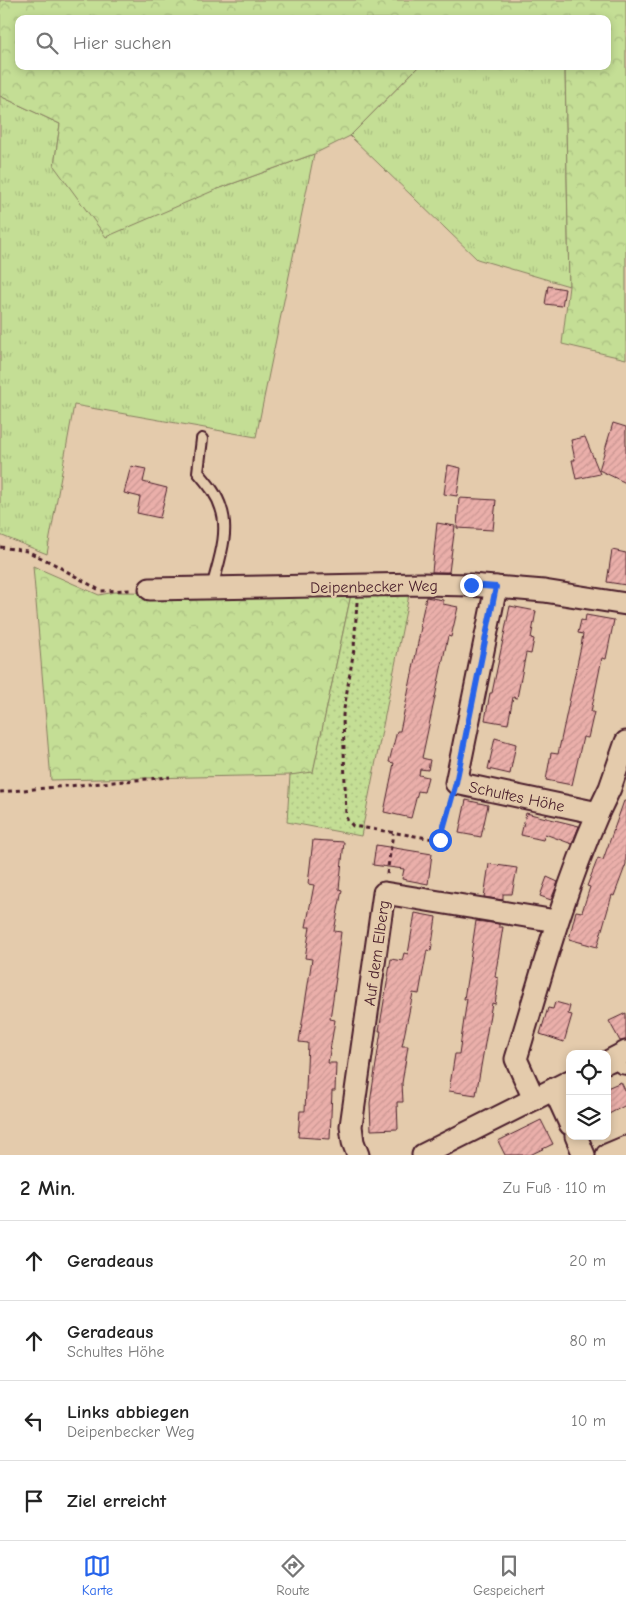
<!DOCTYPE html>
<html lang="de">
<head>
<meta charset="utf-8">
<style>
	body { margin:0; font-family:"Comic Neue",sans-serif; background:#f2f2f2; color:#222 }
	.controls { position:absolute; right:15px; bottom:15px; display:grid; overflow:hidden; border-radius:10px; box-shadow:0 2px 8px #0003 }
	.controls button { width:45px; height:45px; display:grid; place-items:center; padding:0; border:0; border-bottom:1px solid #e0e0e0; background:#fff; color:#222; font:25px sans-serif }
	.stop { position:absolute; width:15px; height:15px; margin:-11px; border:4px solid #2563eb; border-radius:50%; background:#fff }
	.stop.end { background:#2563eb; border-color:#fff; box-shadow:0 1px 5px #0008 }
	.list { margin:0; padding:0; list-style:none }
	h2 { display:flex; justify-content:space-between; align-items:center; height:65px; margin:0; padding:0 20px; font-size:21px }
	h2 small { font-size:16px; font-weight:400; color:#767676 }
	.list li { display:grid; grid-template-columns:32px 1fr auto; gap:15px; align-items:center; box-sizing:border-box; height:80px; padding:0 20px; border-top:1px solid #e0e0e0 }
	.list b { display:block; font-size:19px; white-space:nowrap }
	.list p { margin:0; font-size:16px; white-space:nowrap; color:#767676 }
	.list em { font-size:16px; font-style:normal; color:#767676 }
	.icon { flex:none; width:28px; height:28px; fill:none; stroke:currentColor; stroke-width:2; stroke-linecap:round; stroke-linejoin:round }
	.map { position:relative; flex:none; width:626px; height:1155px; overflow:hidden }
	.search { position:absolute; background:#fff; box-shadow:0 2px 8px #0003; left:15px; right:15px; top:15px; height:55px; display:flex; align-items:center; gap:12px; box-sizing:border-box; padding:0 18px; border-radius:10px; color:#767676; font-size:19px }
	.sheet { height:385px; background:#fff }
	nav { display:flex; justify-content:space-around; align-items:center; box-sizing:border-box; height:70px; border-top:1px solid #e0e0e0; background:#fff; font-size:14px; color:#767676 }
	nav a { display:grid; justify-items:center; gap:2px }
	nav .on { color:#2563eb }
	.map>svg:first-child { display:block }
</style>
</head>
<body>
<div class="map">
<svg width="626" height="1155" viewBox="0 0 626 1155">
	<defs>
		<pattern id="grass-tufts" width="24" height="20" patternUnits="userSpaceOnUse" patternTransform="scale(1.25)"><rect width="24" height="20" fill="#c4de95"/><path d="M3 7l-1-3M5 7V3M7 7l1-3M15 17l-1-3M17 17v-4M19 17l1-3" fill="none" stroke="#aabe81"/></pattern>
		<pattern id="forest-crowns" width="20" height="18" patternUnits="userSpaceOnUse" patternTransform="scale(1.25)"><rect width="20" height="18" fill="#c4de95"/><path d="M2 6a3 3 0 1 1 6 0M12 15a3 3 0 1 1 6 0" fill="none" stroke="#aabe81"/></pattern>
		<pattern id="park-dots" width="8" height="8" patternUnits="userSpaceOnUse" patternTransform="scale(1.25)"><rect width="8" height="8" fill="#c4de95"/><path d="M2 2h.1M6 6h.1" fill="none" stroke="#aabe81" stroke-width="1.8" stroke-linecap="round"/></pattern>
		<pattern id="building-hatch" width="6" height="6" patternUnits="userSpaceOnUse" patternTransform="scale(1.25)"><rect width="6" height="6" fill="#eaafaa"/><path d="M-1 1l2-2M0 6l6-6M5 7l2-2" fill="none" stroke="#ca9692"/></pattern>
	</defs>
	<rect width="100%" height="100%" fill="#e4cbac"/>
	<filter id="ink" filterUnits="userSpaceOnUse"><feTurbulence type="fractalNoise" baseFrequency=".02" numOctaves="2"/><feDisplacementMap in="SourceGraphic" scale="10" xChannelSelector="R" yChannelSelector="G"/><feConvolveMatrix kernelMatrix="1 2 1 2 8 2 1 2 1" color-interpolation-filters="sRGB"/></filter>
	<g filter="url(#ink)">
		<g fill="url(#grass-tufts)" stroke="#877e60">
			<polygon points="419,66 565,66 569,286 477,259 350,136"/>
			<polygon points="0,96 60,124 54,166 215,190 314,154 256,437 74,405 47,554 0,535"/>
		</g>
		<g fill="url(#forest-crowns)" stroke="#877e60">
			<polygon points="0,0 626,0 626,359 562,344 569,286 565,66 607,66 607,19 19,19 19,66 419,66 350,136 314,154 215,190 106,237 54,166 60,124 0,96"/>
			<polygon points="33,566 99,595 115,592 251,593 352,590 313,773 290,775 51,780"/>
		</g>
		<polygon fill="url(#park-dots)" stroke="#877e60" points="352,590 410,590 361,836 287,822 290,775 313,772"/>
		<g fill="url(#building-hatch)" stroke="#4a1f2b">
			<polygon points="548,286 565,289 562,306 545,304"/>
			<polygon points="613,423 626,427 626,483 599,470"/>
			<polygon points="585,437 600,474 576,479 572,460 575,460 571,440"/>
			<polygon points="448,465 461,468 457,496 444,494"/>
			<polygon points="131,466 146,469 143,482 167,488 160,518 137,513 140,497 124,493"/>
			<polygon points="459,498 496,500 493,530 457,528"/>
			<polygon points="437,523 455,526 449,572 432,572"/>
			<polygon points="612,550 626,553 626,585 607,582"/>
			<polygon points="426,597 443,600 443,604 458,607 451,637 448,636 422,758 430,760 428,770 420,769 419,775 428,777 424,792 418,791 411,818 384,812 394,763 389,762 397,731 400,731 412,674 421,627 420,626"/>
			<polygon points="510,606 536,611 531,638 534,639 531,654 526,653 517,698 513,697 508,724 485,720 490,693 492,693"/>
			<polygon points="586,615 614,620 606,659 602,658 591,712 594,712 588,738 583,737 572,785 546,780 551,753 558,754 581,646 583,634 578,633 581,620 585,621"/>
			<polygon points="495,738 516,744 510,774 488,769"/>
			<polygon points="466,800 488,805 481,837 459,833"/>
			<polygon points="624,801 626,801 626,864 614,896 612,895 597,947 569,939 576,911 582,912 590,887 587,886 598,858 603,860"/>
			<polygon points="526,813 579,826 572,844 545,834 543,840 521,835"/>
			<polygon points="313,840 344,842 339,889 342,890 334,931 341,932 335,978 336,978 330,1019 335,1020 328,1063 336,1063 335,1091 332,1091 330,1139 298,1137 300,1111 305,1111 308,1043 299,1042 312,959 305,958 310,927 306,927 314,885 308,884"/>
			<polygon points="376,845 432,854 428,884 402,879 404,869 373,865"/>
			<polygon points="489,864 517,868 512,894 503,894 503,900 484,897"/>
			<polygon points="547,877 558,882 551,900 540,896"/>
			<polygon points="415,913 436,917 431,951 427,950 419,994 413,993 402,1046 408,1046 402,1083 403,1102 397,1102 398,1129 371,1130 370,1103 381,1031 379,1031 391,959 402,961 404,953 408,954"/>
			<polygon points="476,921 499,924 499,927 503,927 495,977 498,978 498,985 495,1004 492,1003 476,1095 449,1091 455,1054 459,1054 467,999 464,999"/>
			<polygon points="555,1002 570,1006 568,1014 572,1015 564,1042 540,1034 548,1008 553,1009"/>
			<polygon points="626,1013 626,1040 620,1041 609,1021"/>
			<polygon points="621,1082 626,1092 626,1105 607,1115 607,1088"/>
			<polygon points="541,1120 553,1144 530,1155 505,1155 498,1141"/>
		</g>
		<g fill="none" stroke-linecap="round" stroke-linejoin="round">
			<defs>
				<g id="service">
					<path d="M 202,439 L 198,472 C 207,483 217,494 221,508 C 230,533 218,563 212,588"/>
					<polyline points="609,1061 621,1068 626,1069"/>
				</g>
				<g id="minor">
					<polyline points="496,587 456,783 598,813 610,788 626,742"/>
					<polyline points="150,589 421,584 471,585 544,591 626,604"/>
					<polyline points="607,1062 626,1052"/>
					<polyline points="554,1089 570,1124"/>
					<path d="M 534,1099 L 516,1059 C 541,976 563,893 598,813"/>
					<polyline points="576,1136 584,1155"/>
					<polyline points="358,1155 353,1142 351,1126 384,893 556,921"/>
					<polyline points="423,1155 570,1081"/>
					<polyline points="607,1155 626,1147"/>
				</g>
			</defs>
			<use href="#service" stroke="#4a1f2b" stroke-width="14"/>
			<use href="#minor" stroke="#4a1f2b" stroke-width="25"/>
			<g stroke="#4a1f2b" stroke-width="3" stroke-dasharray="4 4" stroke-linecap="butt">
				<polyline points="0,547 27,551 54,564 101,591 132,590"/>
				<polyline points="357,602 354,649 343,715 346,818 353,826 440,840 451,800"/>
				<polyline points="0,792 170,777"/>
				<polyline points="387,874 393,833"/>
			</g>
			<use href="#service" stroke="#e4cbac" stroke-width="10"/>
			<use href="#minor" stroke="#e4cbac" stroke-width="21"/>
		</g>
	</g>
	<g fill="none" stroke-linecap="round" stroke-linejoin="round" filter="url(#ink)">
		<polyline stroke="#2563eb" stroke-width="6" points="440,840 456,783 496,587 471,585"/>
	</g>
	<g text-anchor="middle" stroke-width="5" stroke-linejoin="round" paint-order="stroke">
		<g font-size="16" fill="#4a1f2b" stroke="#e4cbac">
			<text transform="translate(374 586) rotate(-1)" y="6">Deipenbecker Weg</text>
			<text transform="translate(517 796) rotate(12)" y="6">Schultes Höhe</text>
			<text transform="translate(376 953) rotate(-82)" y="6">Auf dem Elberg</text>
		</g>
	</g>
</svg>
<div class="controls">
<button><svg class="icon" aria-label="locate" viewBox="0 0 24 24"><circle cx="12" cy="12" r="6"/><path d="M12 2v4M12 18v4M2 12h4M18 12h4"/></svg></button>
<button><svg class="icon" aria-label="layers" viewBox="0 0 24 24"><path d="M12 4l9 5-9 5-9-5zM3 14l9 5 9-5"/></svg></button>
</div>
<div class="stop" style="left:440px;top:840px"></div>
<div class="stop end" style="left:471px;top:585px"></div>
<div class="search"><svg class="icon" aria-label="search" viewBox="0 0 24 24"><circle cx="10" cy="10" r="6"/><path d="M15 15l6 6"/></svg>Hier suchen</div>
</div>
<section class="sheet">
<h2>2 Min.<small>Zu Fuß · 110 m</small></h2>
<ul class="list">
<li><svg class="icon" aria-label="ahead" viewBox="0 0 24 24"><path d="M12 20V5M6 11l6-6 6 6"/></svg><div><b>Geradeaus</b></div><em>20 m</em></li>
<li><svg class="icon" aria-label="ahead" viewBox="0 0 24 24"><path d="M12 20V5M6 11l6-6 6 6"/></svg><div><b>Geradeaus</b><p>Schultes Höhe</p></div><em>80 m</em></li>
<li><svg class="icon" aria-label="left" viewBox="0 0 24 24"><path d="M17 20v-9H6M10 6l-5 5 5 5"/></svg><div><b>Links abbiegen</b><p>Deipenbecker Weg</p></div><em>10 m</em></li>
<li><svg class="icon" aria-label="arrive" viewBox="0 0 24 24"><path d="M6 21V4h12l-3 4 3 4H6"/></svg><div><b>Ziel erreicht</b></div></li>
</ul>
</section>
<nav>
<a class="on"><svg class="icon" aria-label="map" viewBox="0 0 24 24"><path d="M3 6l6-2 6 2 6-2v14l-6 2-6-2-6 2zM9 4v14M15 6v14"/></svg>Karte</a>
<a><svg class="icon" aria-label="directions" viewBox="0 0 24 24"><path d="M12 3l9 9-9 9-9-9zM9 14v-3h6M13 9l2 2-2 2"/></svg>Route</a>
<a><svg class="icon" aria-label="saved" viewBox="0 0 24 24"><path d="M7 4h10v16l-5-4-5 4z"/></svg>Gespeichert</a>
</nav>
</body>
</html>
